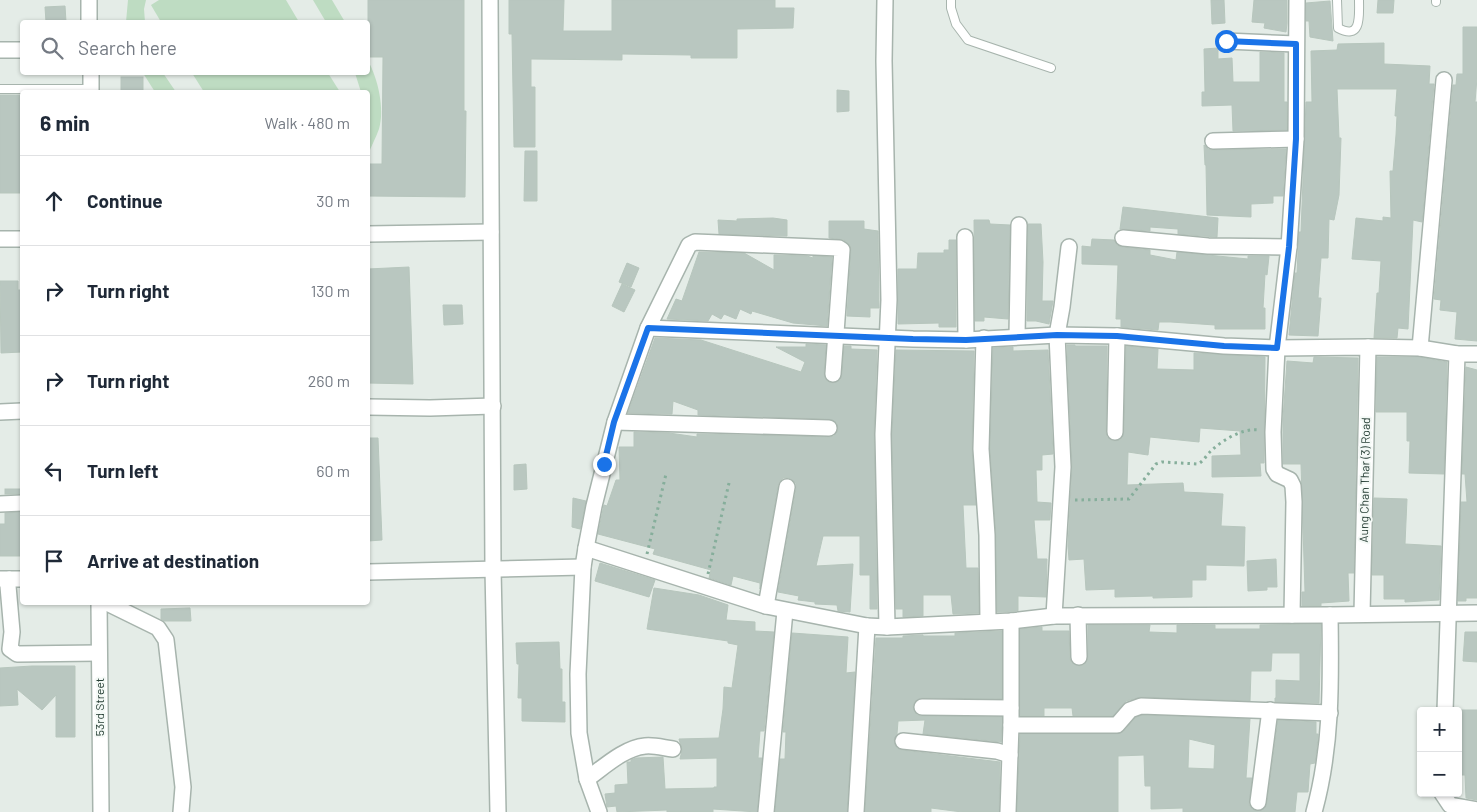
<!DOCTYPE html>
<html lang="en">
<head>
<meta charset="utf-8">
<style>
	body { margin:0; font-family:Barlow,sans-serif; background:#f6f6f7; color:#1f2937 }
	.controls { position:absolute; right:15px; bottom:15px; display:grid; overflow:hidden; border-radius:5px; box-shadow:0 1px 4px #0004 }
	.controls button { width:45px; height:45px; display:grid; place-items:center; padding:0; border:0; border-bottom:1px solid #e0e1e3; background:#fff; color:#1f2937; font:25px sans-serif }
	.stop { position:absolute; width:15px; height:15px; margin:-11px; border:4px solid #1a73e8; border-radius:50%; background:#fff }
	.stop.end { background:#1a73e8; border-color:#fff; box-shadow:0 1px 5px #0008 }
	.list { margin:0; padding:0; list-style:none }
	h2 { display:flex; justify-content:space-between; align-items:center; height:65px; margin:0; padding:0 20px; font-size:21px }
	h2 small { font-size:16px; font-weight:400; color:#747a83 }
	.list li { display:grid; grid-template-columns:32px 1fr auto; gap:15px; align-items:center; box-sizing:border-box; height:90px; padding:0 20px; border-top:1px solid #e0e1e3 }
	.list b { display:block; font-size:19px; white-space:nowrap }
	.list em { font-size:16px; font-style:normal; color:#747a83 }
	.icon { flex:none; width:28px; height:28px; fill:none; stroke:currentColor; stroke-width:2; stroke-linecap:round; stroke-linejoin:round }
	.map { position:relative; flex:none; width:1477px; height:812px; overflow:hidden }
	.search { position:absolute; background:#fff; box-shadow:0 1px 4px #0004; left:20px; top:20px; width:350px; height:55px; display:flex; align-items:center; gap:12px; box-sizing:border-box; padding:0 18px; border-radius:5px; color:#747a83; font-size:19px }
	.panel { position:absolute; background:#fff; box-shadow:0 1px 4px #0004; left:20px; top:90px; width:350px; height:515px; border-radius:5px }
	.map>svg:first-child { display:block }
</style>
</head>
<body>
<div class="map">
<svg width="1477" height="812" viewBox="0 0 1477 812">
	<rect width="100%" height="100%" fill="#e4ece7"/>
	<g fill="#bedcc2">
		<polygon points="128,0 146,0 144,9 145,22 126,22"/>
		<polygon points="159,0 286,0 299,22 161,22 151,5"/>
		<polygon points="313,0 332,0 345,22 326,22"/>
		<path d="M 368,61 C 378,78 385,110 379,129 C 376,138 371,146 368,155 L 368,92 L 361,92 L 355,73 L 368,72 Z"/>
		<polygon points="143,73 163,73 176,92 155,92"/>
		<polygon points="192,73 328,73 340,92 204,92"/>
	</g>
	<g fill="#b9c7c0" stroke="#b7c6bd" fill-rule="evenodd">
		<polygon points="368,0 464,0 464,111 466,111 465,197 368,196 368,164 382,164 383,57 368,57"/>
		<polygon points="509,0 564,0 563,31 612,31 612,0 775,0 775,8 794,8 793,28 737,29 737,58 691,58 691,55 622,54 622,60 531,59 531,87 535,87 535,147 514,147 512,34 509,34"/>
		<polygon points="1211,0 1224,0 1225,23 1212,24"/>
		<polygon points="1254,0 1287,0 1287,23 1286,32 1264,28 1265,23 1252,22"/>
		<polygon points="1378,0 1394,0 1393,13 1377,13"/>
		<polygon points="1330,1 1333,41 1310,37 1309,21 1306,21 1306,3"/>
		<polygon points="65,6 66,22 46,22 45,7"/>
		<polygon points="1463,27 1477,27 1477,78 1475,102 1477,102 1477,341 1455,339 1457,312 1440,310 1441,300 1434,299 1453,85 1456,85 1457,74 1463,74"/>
		<polygon points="1384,43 1384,64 1430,66 1429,84 1434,84 1422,222 1413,220 1408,329 1398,328 1397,338 1374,338 1377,293 1379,293 1381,261 1352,259 1356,218 1383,221 1383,217 1391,218 1390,171 1393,171 1396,135 1397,116 1395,116 1397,89 1337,89 1339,138 1341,138 1339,195 1334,220 1329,219 1328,258 1321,258 1318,298 1321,298 1318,336 1289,335 1295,273 1297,273 1299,232 1301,232 1306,102 1312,102 1311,51 1337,50 1338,44"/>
		<polygon points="1218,48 1218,59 1232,58 1233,82 1260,82 1260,52 1284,53 1284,102 1287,102 1287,130 1233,131 1232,105 1202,106 1202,92 1205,92 1204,49"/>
		<rect x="121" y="77" width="22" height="15"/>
		<polygon points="837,90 849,91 849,111 837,112"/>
		<rect x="0" y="95" width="22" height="98"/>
		<polygon points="1204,145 1208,149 1213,150 1286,149 1283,196 1273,196 1273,203 1251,204 1251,217 1207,215 1206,165 1205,165"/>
		<polygon points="525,151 537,151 537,201 524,201"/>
		<polygon points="1123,207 1218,218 1217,237 1178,234 1178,229 1150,227 1150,231 1120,229"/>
		<polygon points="773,218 787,220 787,236 719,234 718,220 737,221 737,219"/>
		<polygon points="974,220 989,220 990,224 1010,225 1008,319 984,317 984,321 975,321"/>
		<polygon points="829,221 864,221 864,229 878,231 879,308 870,308 870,317 847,316 851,250 850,245 844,240 829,238"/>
		<polygon points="1028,224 1041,224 1043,262 1042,301 1053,301 1049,324 1036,321 1027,321"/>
		<polygon points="1092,239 1114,240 1117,245 1122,247 1150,250 1150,255 1176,260 1177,252 1248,259 1248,256 1269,256 1267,275 1265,274 1263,308 1265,308 1265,329 1215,329 1215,325 1171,322 1159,322 1158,330 1121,327 1121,319 1116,319 1118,265 1082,264 1082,246 1091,247"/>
		<polygon points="949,240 956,240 956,327 939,327 939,323 898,324 898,269 917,269 918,253 944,253 944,250 949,250"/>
		<polygon points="699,252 744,253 774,270 774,255 807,256 813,258 813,256 832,257 827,326 793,323 752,311 751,314 740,309 736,319 724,314 721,319 712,314 708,321 667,319 676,299 682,301"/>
		<polygon points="627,263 639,268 631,287 619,282"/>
		<polygon points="409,267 413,384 368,383 368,269"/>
		<polygon points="0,281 18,281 18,290 22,290 22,352 1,353"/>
		<polygon points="622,284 635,290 624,312 612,306"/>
		<polygon points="443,305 462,305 463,324 444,325"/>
		<polygon points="655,338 701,340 801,372 805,362 776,347 806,347 806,344 826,345 824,374 827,381 833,383 840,380 842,375 844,346 851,346 851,349 877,350 874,434 877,609 870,609 870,575 860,575 860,536 823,536 816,566 853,564 850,612 838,611 837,605 815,604 815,602 798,600 799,596 778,592 796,489 796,483 789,478 783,478 778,485 760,589 760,583 733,576 731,585 709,578 711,570 653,554 655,549 598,534 604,505 607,506 616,480 620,480 619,447 634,447 634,432 669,433 697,437 697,434 829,437 834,436 838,429 837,423 829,419 698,415 698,410 673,401 672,414 628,413"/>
		<polygon points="1067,345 1075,345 1075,346 1107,346 1106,432 1107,437 1114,441 1120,440 1124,432 1126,346 1158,349 1157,369 1194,370 1194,353 1265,357 1264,463 1260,463 1261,476 1212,477 1212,456 1241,455 1240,431 1200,428 1199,442 1150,437 1148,455 1128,452 1127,485 1183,483 1184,492 1223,494 1221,526 1245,527 1244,566 1206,565 1206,580 1192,580 1192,597 1153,598 1153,596 1115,597 1115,589 1086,590 1084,559 1069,560 1068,546 1072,467"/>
		<polygon points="1013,347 1013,351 1048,350 1053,454 1042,455 1042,470 1036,470 1037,502 1051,503 1050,520 1034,520 1037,559 1047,559 1046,597 1018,596 1018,611 997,612 996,535 990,449 993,348"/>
		<polygon points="896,350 974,351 972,449 976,505 963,505 966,568 978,568 979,613 953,614 951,595 923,595 923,616 903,617 903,609 896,609 892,434"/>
		<polygon points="1314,357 1358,358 1354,573 1348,573 1349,601 1321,603 1321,606 1302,606 1302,592 1305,592 1301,464 1283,464 1283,419 1287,361 1313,363"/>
		<polygon points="1377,357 1419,357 1447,362 1444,474 1409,473 1410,441 1407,441 1407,412 1376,412"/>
		<polygon points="1466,367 1477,370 1477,598 1466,598 1466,601 1458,601 1461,502 1467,502 1465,474 1462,474"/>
		<polygon points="368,438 378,438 382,540 368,541"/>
		<polygon points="526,464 527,489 514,490 514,465"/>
		<rect x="5" y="489" width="17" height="5"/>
		<polygon points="573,498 586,501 580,529 572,527"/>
		<polygon points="1374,498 1407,499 1405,544 1441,546 1439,600 1405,602 1405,599 1384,599 1384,575 1372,575"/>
		<polygon points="22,512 22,556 0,556 0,524 5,524 5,513"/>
		<polygon points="1276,559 1277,587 1267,587 1267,590 1248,591 1247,561"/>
		<polygon points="600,563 655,580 649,597 595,581"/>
		<polygon points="654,588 699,595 728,605 726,620 755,622 755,631 774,632 764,731 760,731 758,758 762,758 757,812 713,809 713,812 667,812 667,810 617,812 616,806 607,807 605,794 615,793 615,785 628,784 627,762 631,762 631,760 636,758 663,757 665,789 714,788 714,787 717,787 717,758 680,759 682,750 679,739 719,738 723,709 724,687 732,688 738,645 728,643 728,641 647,629"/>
		<polygon points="190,608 191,621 164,621 161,619 161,609"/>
		<polygon points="1321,624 1319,703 1275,702 1275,698 1276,698 1276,680 1300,681 1300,653 1272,653 1271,671 1251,671 1250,701 1141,697 1126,701 1113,716 1073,716 1072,708 1044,708 1044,716 1020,716 1020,629 1042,627 1042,631 1069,631 1070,658 1071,662 1079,666 1084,665 1088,657 1088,625 1150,625 1149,632 1177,633 1177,625 1215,625 1215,629 1260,629 1260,625"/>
		<polygon points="1002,631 1002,699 922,698 914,702 913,707 917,715 922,716 1002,717 1001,742 923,734 925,720 898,721 897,734 894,740 897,748 902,750 1000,762 999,812 962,812 931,808 931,812 865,812 876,638 903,638 903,636 923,635 923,636 955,636 955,633"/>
		<polygon points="1465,632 1477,632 1477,662 1463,661"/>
		<polygon points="792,633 848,637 846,673 855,672 847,812 775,812 780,759 785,759 786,732 783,732"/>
		<polygon points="559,642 560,669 562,669 562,702 565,702 565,722 522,721 522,698 518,698 519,664 517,664 516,643"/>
		<polygon points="32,666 75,666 75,737 56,737 56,695 42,710 17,689 18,705 0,706 0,668"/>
		<polygon points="1458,710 1477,710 1477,800 1466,798 1465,775 1458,775"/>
		<path d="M 1142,715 L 1250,719 L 1246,778 L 1252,778 L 1249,805 L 1252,809 L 1257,811 L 1265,808 L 1267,803 L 1278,720 L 1316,722 L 1316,734 L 1318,734 L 1318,738 L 1315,763 L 1310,764 L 1308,792 L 1297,792 L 1295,812 L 1183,812 L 1183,808 L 1151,809 L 1151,786 L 1145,786 L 1144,755 L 1118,756 L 1118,812 L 1017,812 L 1020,734 L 1117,734 L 1124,731 L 1135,718 ZM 1189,739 L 1215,745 L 1214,769 L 1188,768 Z"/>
	</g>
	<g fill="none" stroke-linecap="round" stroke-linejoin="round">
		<defs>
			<g id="lane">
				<polyline points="951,0 951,8 956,24 968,40 1051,68"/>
				<path d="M 1337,0 L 1338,28 C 1362,41 1359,15 1359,0"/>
				<polyline points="1436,2 1436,0"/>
				<polyline points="0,89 91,89"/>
			</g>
			<g id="street">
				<polyline points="89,0 89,22"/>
				<polyline points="490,0 493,569 498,812"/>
				<polyline points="885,0 884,61 889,300 883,434 887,627"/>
				<polyline points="1226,41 1296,44"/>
				<polyline points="0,50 22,50"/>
				<polyline points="91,72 91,92"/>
				<polyline points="1213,141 1296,139"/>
				<polyline points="368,234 491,232"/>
				<polyline points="965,237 966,340"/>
				<polyline points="1123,238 1208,246 1289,247"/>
				<polyline points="0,239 22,239"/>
				<polyline points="648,328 913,339 966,340 1057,335 1117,336 1224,346 1277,348 1368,347 1420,348 1457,354 1477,354"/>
				<polyline points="1017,336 1019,225"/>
				<polyline points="984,338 981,449 987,535 988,621"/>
				<polyline points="1420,348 1444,80"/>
				<polyline points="368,407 430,408 493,406"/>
				<polyline points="0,412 22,411"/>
				<polyline points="615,422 829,428"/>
				<polyline points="1115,432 1117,336"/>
				<polyline points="0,504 22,503"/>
				<polyline points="586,548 766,606 867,626 887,627 1011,621 1054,616 1330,615 1477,613"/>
				<polyline points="368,572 583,567"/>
				<polyline points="0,579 22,579"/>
				<polyline points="9,579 8,586 12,632 10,649 17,654 99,653"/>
				<polyline points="99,602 101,812"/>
				<polyline points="105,602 158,628 166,640 183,787 181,812"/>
				<polyline points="766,606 787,487"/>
				<polyline points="1362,614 1368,347"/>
				<polyline points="1078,615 1079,657"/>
				<polyline points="1292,615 1294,502 1293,486 1290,480 1277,474 1274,469 1273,432 1277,348 1289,247 1296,139 1297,0"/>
				<polyline points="1054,616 1063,467 1057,335 1062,307 1069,247"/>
				<polyline points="922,707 1011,708"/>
				<polyline points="1445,711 1457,354"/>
				<polyline points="1011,725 1117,725 1130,710 1141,706 1330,713"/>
				<polyline points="903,741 997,751 1010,755"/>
				<path d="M 587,779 C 604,767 624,748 645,746 C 655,745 664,748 673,749"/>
				<polyline points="1442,793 1450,805 1477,810"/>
				<polyline points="1258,802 1270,710"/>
				<polyline points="599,812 587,779 579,733 578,674 583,567 586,548 594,506 615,422 648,328 689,245 695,242 839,248 842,250 833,374"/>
				<polyline points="766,812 785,611"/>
				<polyline points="856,812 867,626"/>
				<polyline points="1008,812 1011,725 1011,621"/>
				<path d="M 1314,812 C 1332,747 1331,682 1330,615"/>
			</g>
		</defs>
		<use href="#lane" stroke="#a7b4ad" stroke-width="10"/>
		<use href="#street" stroke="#a7b4ad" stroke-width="18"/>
		<g stroke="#86ae9b" stroke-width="3" stroke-dasharray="2.5 4" stroke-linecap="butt">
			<path d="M 1075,500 L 1129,499 L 1156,464 L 1162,462 L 1198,464 C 1204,461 1207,454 1212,450 C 1224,439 1243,428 1259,430"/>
			<polyline points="647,554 666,474"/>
			<polyline points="708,574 729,483"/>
		</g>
		<use href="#lane" stroke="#fff" stroke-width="8"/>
		<use href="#street" stroke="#fff" stroke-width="15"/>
	</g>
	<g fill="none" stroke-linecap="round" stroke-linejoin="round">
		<polyline stroke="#1a73e8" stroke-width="6" points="604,464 614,422 648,328 913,339 966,340 1057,335 1117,336 1224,346 1277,348 1289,247 1296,139 1296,44 1226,41"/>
	</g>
	<g text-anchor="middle" stroke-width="4" stroke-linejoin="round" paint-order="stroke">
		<g font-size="12" fill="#243d33" stroke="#f4f9f6">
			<text transform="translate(1365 480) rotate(-89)" y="4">Aung Chan Thar (3) Road</text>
			<text transform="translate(100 707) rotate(-90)" y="4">53rd Street</text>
		</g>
	</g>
</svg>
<div class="controls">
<button>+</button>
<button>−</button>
</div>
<div class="stop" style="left:1226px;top:41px"></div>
<div class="stop end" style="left:604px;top:464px"></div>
<div class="search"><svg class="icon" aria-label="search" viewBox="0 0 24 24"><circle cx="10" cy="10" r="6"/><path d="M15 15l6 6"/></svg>Search here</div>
<section class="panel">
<h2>6 min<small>Walk · 480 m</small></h2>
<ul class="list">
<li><svg class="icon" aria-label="ahead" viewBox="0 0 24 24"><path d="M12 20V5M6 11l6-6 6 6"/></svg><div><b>Continue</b></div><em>30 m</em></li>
<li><svg class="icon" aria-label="right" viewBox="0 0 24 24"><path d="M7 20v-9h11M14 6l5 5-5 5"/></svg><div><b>Turn right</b></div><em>130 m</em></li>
<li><svg class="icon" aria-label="right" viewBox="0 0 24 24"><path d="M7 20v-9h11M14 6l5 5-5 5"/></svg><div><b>Turn right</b></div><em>260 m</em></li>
<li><svg class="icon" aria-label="left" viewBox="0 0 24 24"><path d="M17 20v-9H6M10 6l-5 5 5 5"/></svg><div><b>Turn left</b></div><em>60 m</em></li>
<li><svg class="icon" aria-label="arrive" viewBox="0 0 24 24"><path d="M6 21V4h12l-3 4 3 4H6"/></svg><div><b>Arrive at destination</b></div></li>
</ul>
</section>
</div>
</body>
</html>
